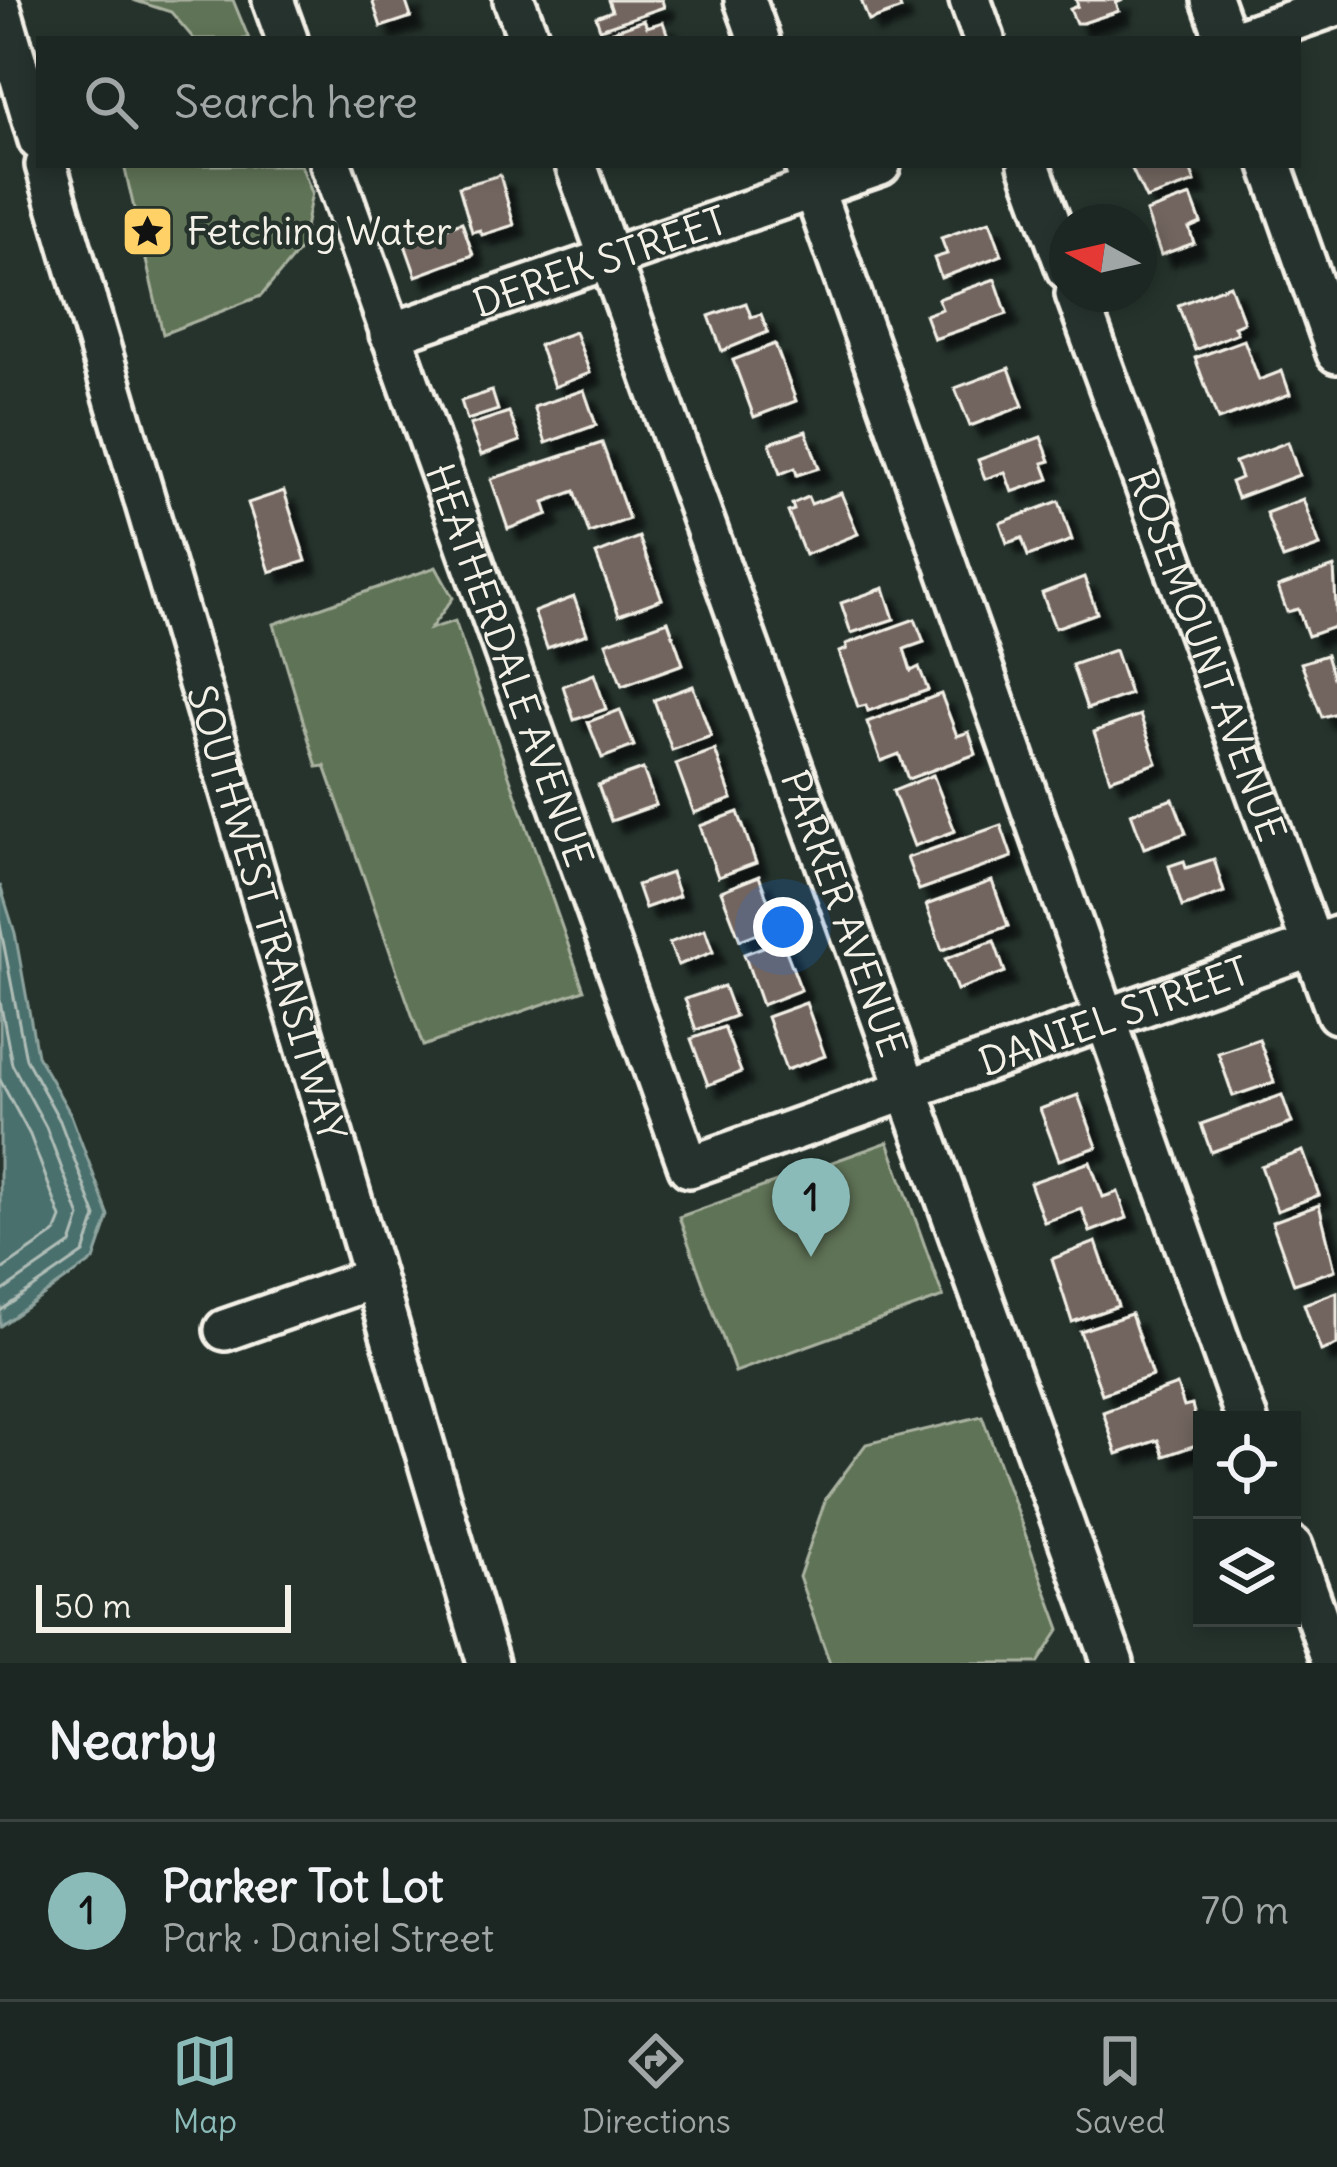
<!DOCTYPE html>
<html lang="en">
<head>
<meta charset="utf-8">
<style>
	body { margin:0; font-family:Delius,sans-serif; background:#29322f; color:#f1f3f6 }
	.controls { position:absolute; right:36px; bottom:36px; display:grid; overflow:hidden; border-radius:0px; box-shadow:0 6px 18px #0003 }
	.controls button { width:108px; height:108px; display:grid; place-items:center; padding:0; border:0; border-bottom:3px solid #3a4340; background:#1c2622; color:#f1f3f6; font:60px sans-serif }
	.compass { position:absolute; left:1049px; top:204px; width:108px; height:108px; border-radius:50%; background:#1c2622; box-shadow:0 6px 18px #0003; rotate:278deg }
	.scale { position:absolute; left:36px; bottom:30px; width:255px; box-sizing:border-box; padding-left:12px; border:6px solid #f4f1e8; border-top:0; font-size:33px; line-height:42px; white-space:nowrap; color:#f4f1e8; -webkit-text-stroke:9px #26332d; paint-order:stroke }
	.you { position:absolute; left:783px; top:927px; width:42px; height:42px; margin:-30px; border:9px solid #fff; border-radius:50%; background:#1a73e8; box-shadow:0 0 0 18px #1a73e833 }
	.badge { display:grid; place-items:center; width:78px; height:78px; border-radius:50%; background:#8bbbb9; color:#111; font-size:39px; font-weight:700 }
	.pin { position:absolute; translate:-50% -99px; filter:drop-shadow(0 3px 6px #0008) }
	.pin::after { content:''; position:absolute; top:63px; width:42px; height:36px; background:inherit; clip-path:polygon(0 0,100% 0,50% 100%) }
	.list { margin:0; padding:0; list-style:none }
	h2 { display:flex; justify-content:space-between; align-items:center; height:156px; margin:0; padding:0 48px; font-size:51px }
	h2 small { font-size:39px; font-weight:400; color:#a0a5a5 }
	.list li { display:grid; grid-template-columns:78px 1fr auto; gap:36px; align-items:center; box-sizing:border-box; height:180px; padding:0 48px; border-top:3px solid #3a4340 }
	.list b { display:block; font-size:45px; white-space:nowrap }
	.list p { margin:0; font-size:39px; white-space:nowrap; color:#a0a5a5 }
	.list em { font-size:39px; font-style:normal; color:#a0a5a5 }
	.icon { flex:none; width:66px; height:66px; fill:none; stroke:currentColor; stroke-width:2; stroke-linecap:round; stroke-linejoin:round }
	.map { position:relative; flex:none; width:1337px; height:1663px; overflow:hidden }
	.search { position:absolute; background:#1c2622; box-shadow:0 6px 18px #0003; left:36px; right:36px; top:36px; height:132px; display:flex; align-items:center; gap:30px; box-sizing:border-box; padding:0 42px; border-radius:0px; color:#a0a5a5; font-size:45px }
	.sheet { height:336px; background:#1c2622 }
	nav { display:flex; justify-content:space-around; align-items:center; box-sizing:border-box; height:168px; border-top:3px solid #3a4340; background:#1c2622; font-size:33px; color:#a0a5a5 }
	nav a { display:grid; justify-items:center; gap:6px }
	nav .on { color:#8bbbb9 }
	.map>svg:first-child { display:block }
</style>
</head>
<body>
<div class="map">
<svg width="1337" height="1663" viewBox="0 0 1337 1663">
	<defs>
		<filter id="shadow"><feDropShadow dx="11" dy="11" stdDeviation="3" flood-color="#0009"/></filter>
	</defs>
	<rect width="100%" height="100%" fill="#26332d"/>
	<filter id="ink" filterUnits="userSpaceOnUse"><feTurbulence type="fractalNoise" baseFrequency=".00833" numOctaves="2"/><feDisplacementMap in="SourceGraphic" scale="24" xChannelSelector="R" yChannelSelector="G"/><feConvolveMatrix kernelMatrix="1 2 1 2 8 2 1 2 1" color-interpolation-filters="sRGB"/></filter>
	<g filter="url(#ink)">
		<g fill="#5f7357" stroke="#aab2a0" stroke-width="3">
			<polygon points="133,0 233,0 249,39 194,39 171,12"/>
			<polygon points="124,165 301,165 312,193 301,248 261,296 163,334"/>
			<polygon points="436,567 453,598 430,629 455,621 584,990 423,1046 325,766 317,767 274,624"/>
			<polygon points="888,1142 943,1297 735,1372 679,1217"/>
			<polygon points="982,1416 1060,1629 1038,1663 830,1663 799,1577 826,1498 866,1444"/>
		</g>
		<polygon fill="#4a6f6d" stroke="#8ea39e" stroke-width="3" points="0,885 15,933 37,1055 71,1115 109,1216 94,1260 0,1326"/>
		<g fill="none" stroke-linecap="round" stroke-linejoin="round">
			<g stroke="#b0bdb7" stroke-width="3">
				<polyline points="0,925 26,1059 60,1121 96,1217 84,1253 0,1311"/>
				<polyline points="0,1001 12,1064 46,1127 80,1217 71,1244 0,1293"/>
				<polyline points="0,1080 30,1135 61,1218 55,1233 0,1271"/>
			</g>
		</g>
		<g fill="#72655f" stroke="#f4f1e8" stroke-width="3" filter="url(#shadow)">
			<polygon points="372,0 413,0 406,2 411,17 381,27"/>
			<polygon points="608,0 662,0 664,7 600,29 596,17 612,11"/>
			<polygon points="861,0 898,0 901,9 869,21"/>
			<polygon points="1076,0 1123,0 1116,3 1119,11 1083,23 1076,23 1070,9 1078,6"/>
			<polygon points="644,20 647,27 663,22 669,39 616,39 613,31"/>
			<polygon points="1130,165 1189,165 1195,182 1146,199"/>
			<polygon points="500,175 514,225 482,235 480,230 472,232 459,187"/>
			<polygon points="1191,196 1201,223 1189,228 1194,243 1161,255 1146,212"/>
			<polygon points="990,221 1002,255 941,278 934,258 947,254 941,238"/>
			<polygon points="462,222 473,255 416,276 404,242"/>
			<polygon points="995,279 1007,314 934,339 925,315 942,309 938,299"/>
			<polygon points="1230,285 1244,322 1234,326 1237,333 1195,350 1178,305"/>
			<polygon points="746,303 751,317 761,314 768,332 722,351 709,316"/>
			<polygon points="575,332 590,373 554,387 539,345"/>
			<polygon points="1244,340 1259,380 1282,371 1290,394 1218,420 1195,358"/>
			<polygon points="775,344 796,401 754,417 733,360"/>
			<polygon points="1009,368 1023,406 970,426 955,388"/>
			<polygon points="584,390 596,425 546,443 534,407"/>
			<polygon points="492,391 498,410 467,420 461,401"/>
			<polygon points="509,412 520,441 481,455 470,425"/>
			<polygon points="806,431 819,468 797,475 795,468 780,474 770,443"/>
			<polygon points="1041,437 1050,461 1043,463 1049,479 1012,492 1005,472 985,479 978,460"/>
			<polygon points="1288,442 1299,475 1237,498 1231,482 1241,478 1235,462"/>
			<polygon points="602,443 629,519 589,533 575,491 544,502 548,514 508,529 491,479"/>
			<polygon points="284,491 306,561 270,572 248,503"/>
			<polygon points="841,493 858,534 805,555 788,512 794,510 792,504 808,497 811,504"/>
			<polygon points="1303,499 1320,546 1283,559 1266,513"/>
			<polygon points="1059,501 1072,540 1028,556 1022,538 1007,543 1000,523"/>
			<polygon points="639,537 662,599 619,615 596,554"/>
			<polygon points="1334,567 1337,626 1308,636 1298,609 1287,612 1278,587"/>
			<polygon points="1084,577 1097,613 1055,628 1042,593"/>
			<polygon points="884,588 894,619 851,633 841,603"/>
			<polygon points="574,597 587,634 547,648 534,612"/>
			<polygon points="915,619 924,642 904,649 911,671 919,667 928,690 868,711 866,705 858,707 839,652 847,649 846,644"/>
			<polygon points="668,621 683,664 622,686 606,643"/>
			<polygon points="1115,650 1130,694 1087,709 1072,665"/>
			<polygon points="1326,655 1333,678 1337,677 1337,713 1322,717 1301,663"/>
			<polygon points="594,674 606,709 574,720 563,686"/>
			<polygon points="693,686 711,736 672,750 654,700"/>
			<polygon points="941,694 957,736 969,732 976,754 908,779 899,754 881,761 867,722"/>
			<polygon points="620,710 634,746 602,758 588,722"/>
			<polygon points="1140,715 1157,763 1110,779 1094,732"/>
			<polygon points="715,750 732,799 694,813 676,764"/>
			<polygon points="643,769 656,805 611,821 598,785"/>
			<polygon points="933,775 955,831 914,846 893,791"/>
			<polygon points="1173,799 1186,833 1144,848 1131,813"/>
			<polygon points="738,812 756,863 718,877 700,826"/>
			<polygon points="1001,825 1012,857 919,890 907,858"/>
			<polygon points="1214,859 1224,892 1182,907 1169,866 1184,861 1186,868"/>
			<polygon points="671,873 679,896 645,908 637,885"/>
			<polygon points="759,876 777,926 740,940 721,891"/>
			<polygon points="992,881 1008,926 942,950 926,905"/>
			<polygon points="705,929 713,952 678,965 669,943"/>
			<polygon points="782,940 801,990 762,1005 744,954"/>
			<polygon points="994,941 1005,972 957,990 945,959"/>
			<polygon points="724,986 735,1016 696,1030 685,999"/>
			<polygon points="806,1003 825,1056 786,1070 767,1017"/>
			<polygon points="724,1027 741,1072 708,1085 691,1039"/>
			<polygon points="1259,1039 1274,1082 1233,1096 1218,1053"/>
			<polygon points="1078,1095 1097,1147 1059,1160 1040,1109"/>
			<polygon points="1282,1095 1292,1123 1211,1152 1201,1124"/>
			<polygon points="1303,1151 1319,1195 1277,1211 1261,1166"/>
			<polygon points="1090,1162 1103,1197 1118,1192 1127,1218 1090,1232 1082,1209 1044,1222 1030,1183"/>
			<polygon points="1319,1205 1335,1270 1294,1284 1272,1222"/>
			<polygon points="1096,1242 1118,1306 1072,1322 1052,1259"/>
			<polygon points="1337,1292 1337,1345 1321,1351 1304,1304"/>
			<polygon points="1131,1314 1152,1376 1102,1394 1080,1331"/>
			<polygon points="1177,1385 1184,1407 1192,1405 1202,1443 1164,1456 1158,1440 1117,1454 1103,1412"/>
		</g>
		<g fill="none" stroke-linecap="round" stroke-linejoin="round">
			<defs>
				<g id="minor">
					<polyline points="273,0 287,39"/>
					<polyline points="514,0 529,39"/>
					<polyline points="745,0 759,39"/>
					<polyline points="970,0 984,39"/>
					<polyline points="1212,0 1226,39"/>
					<polyline points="0,8 39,140"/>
					<polyline points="1240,39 1337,5"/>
					<path id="s1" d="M 46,165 L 488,1663"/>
					<path id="s2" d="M 331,165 L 689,1167 L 1337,937"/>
					<path id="s3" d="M 576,165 L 1113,1663"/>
					<polyline points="805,165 1247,1420"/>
					<polyline points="1029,165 1067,269"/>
					<polyline points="1271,165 1337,353"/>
					<path id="s4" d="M 1076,294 L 1337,1013"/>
					<path id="s5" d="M 390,334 L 880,165"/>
					<polyline points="225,1330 374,1278"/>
					<polyline points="1292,1547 1333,1663"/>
				</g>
			</defs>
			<use href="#minor" stroke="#f4f1e8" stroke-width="48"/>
			<use href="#minor" stroke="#26332d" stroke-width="39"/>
		</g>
	</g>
	<defs>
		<symbol id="sight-square" viewBox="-11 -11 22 22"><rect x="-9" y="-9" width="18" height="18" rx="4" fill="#ffd166" stroke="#26332d"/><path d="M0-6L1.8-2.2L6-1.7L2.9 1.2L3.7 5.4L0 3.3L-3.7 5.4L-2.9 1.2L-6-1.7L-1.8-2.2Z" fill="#111"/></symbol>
	</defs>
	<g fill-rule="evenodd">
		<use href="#sight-square" x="118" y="202" width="59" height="59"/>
	</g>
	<g text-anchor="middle" stroke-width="9" stroke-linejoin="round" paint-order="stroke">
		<g font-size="39" fill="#f4f1e8" stroke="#26332d" text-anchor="start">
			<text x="187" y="245">Fetching Water</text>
		</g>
		<g font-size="39" fill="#f4f1e8" stroke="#26332d">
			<text dy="14" stroke="none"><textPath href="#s5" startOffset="222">DEREK STREET</textPath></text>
			<text dy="14" stroke="none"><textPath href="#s4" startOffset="384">ROSEMOUNT AVENUE</textPath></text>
			<text dy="14" stroke="none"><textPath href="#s2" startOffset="531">HEATHERDALE AVENUE</textPath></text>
			<text dy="14" stroke="none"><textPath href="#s1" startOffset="780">SOUTHWEST TRANSITWAY</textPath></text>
			<text dy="14" stroke="none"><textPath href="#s3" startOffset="795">PARKER AVENUE</textPath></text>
			<text dy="14" stroke="none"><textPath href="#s2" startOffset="1515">DANIEL STREET</textPath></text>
		</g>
	</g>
</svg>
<div class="controls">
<button><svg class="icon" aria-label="locate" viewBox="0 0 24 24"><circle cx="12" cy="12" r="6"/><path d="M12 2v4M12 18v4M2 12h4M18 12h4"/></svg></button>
<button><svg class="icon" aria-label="layers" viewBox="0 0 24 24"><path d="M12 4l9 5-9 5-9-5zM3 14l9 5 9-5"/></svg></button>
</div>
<svg class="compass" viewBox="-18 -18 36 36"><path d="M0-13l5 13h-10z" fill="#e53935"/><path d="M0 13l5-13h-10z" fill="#a0a5a5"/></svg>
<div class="scale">50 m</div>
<div class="you"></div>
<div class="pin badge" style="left:811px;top:1257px">1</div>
<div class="search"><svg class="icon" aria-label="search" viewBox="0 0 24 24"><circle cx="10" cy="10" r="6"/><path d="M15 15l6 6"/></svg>Search here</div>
</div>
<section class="sheet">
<h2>Nearby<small></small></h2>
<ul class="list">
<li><span class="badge">1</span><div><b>Parker Tot Lot</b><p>Park · Daniel Street</p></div><em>70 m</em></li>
</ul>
</section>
<nav>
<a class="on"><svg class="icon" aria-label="map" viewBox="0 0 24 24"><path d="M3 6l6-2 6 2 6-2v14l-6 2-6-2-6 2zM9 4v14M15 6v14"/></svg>Map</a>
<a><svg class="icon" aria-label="directions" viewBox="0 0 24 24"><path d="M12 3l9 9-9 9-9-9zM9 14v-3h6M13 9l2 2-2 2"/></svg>Directions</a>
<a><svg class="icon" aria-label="saved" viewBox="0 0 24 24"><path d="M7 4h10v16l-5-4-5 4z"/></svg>Saved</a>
</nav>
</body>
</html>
